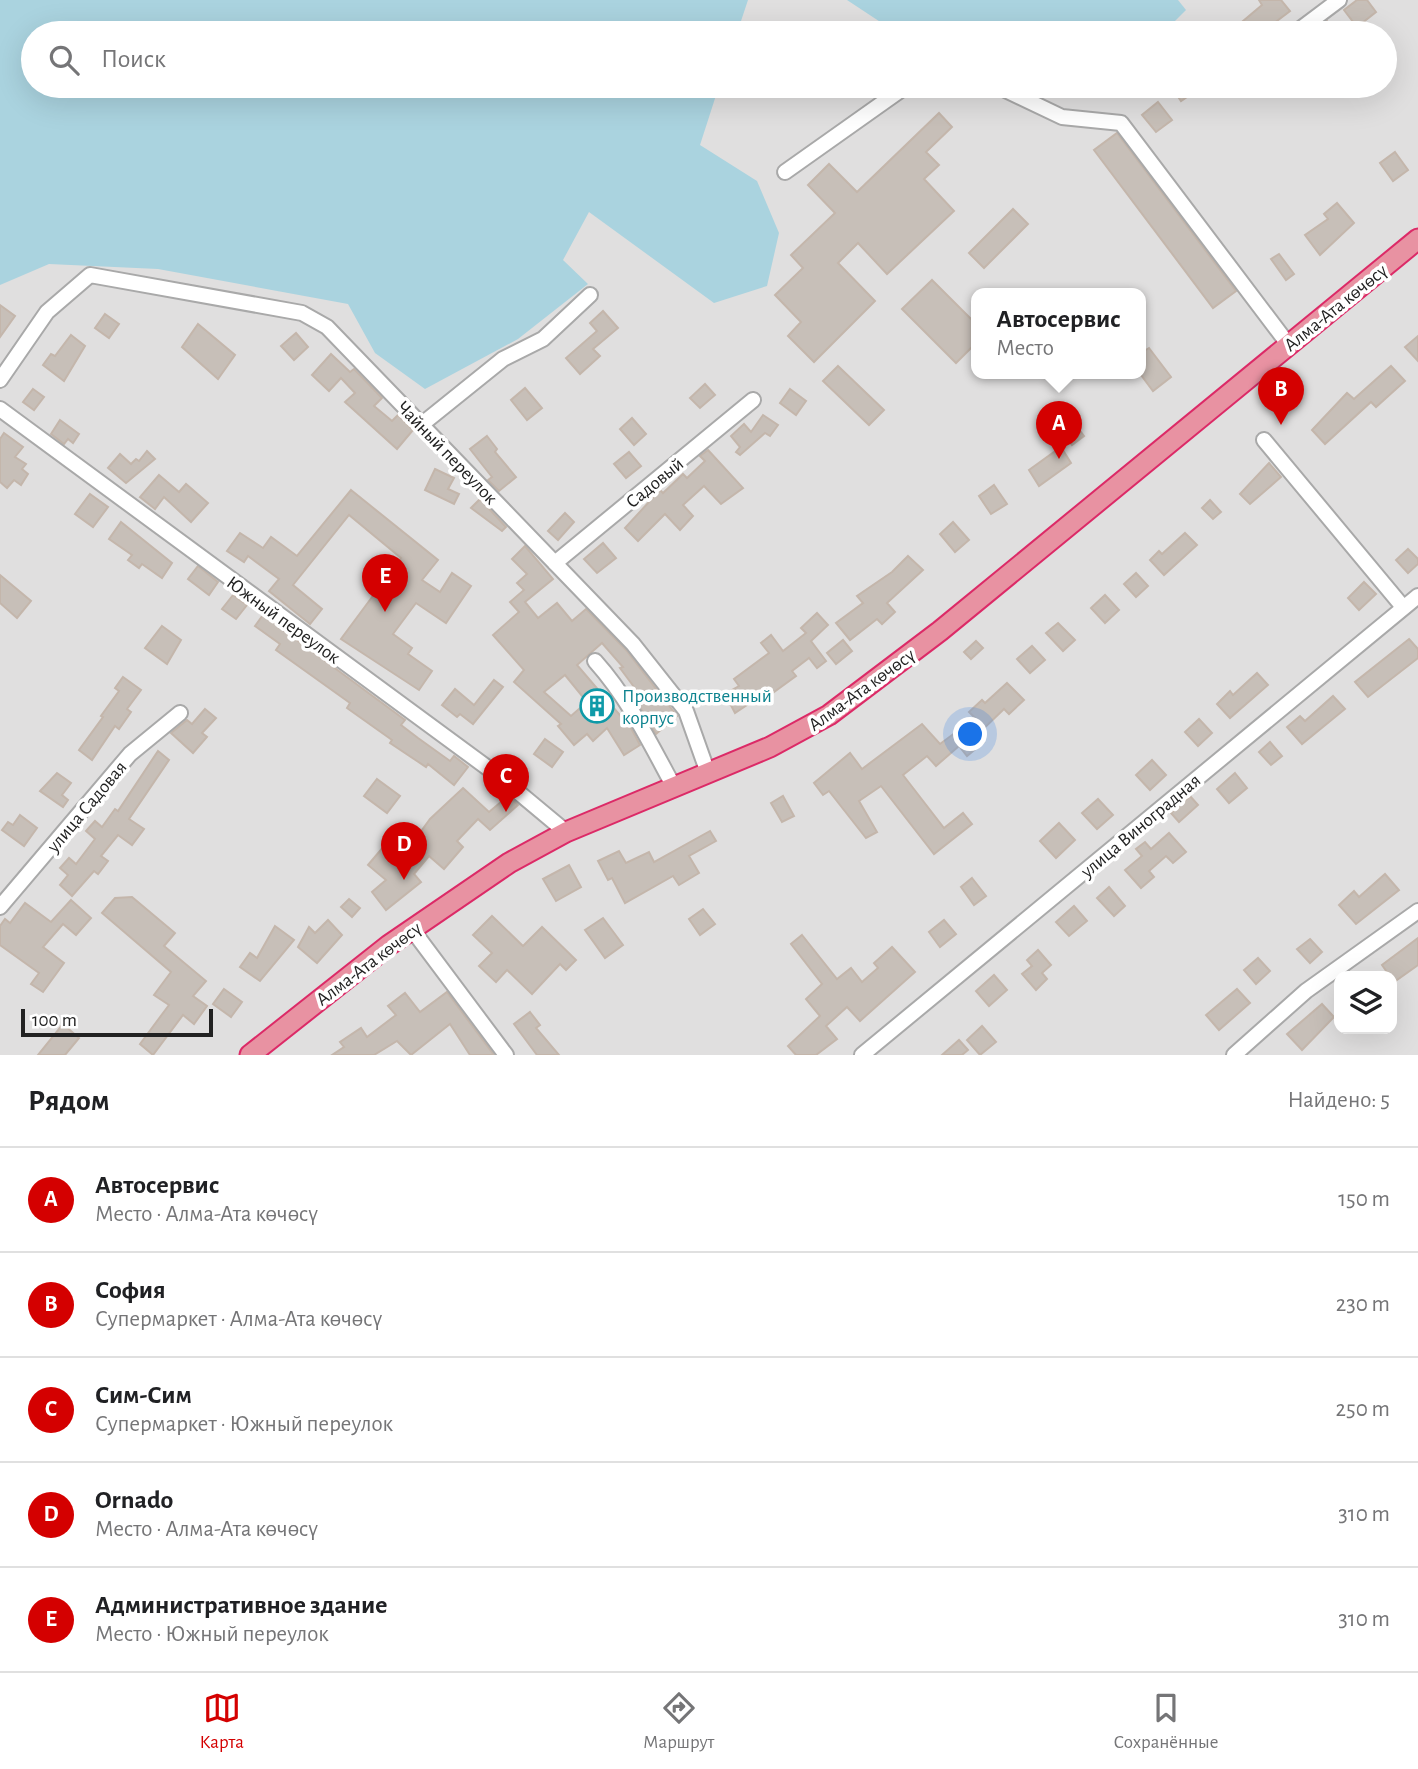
<!DOCTYPE html>
<html lang="ru">
<head>
<meta charset="utf-8">
<style>
	body { margin:0; font-family:"Alegreya Sans",sans-serif; background:#f6f6f6; color:#202124 }
	.controls { position:absolute; right:21px; bottom:21px; display:grid; overflow:hidden; border-radius:14px; box-shadow:0 7px 28px #0002 }
	.controls button { width:63px; height:63px; display:grid; place-items:center; padding:0; border:0; border-bottom:2px solid #e0e0e0; background:#fff; color:#202124; font:35px sans-serif }
	.scale { position:absolute; left:21px; bottom:18px; width:192px; box-sizing:border-box; padding-left:7px; border:4px solid #222; border-top:0; font-size:19px; line-height:24px; white-space:nowrap; color:#222; -webkit-text-stroke:5px #fff; paint-order:stroke }
	.you { position:absolute; left:971px; top:735px; width:24px; height:24px; margin:-18px; border:5px solid #fff; border-radius:50%; background:#1a73e8; box-shadow:0 0 0 10px #1a73e833 }
	.badge { display:grid; place-items:center; width:46px; height:46px; border-radius:50%; background:#d40000; color:#fff; font-size:23px; font-weight:700 }
	.pin { position:absolute; translate:-50% -58px; filter:drop-shadow(0 2px 4px #0008) }
	.pin::after { content:''; position:absolute; top:37px; width:24px; height:21px; background:inherit; clip-path:polygon(0 0,100% 0,50% 100%) }
	.popup { position:absolute; left:971px; top:288px; width:175px; height:91px; box-sizing:border-box; display:grid; place-content:center; border-radius:14px; background:#fff; filter:drop-shadow(0 2px 5px #0005); font-size:23px; white-space:nowrap; color:#757577 }
	.popup b { font-size:26px; color:#202124 }
	.popup::after { content:''; position:absolute; left:50%; top:100%; margin-left:-14px; border:14px solid transparent; border-top-color:#fff }
	.list { margin:0; padding:0; list-style:none }
	h2 { display:flex; justify-content:space-between; align-items:center; height:91px; margin:0; padding:0 28px; font-size:30px }
	h2 small { font-size:23px; font-weight:400; color:#757577 }
	.list li { display:grid; grid-template-columns:46px 1fr auto; gap:21px; align-items:center; box-sizing:border-box; height:105px; padding:0 28px; border-top:2px solid #e0e0e0 }
	.list b { display:block; font-size:26px; white-space:nowrap }
	.list p { margin:0; font-size:23px; white-space:nowrap; color:#757577 }
	.list em { font-size:23px; font-style:normal; color:#757577 }
	.icon { flex:none; width:38px; height:38px; fill:none; stroke:currentColor; stroke-width:2; stroke-linecap:round; stroke-linejoin:round }
	.map { position:relative; flex:none; width:1418px; height:1055px; overflow:hidden }
	.search { position:absolute; background:#fff; box-shadow:0 7px 28px #0002; left:21px; right:21px; top:21px; height:77px; display:flex; align-items:center; gap:18px; box-sizing:border-box; padding:0 24px; border-radius:38px; color:#757577; font-size:26px }
	.sheet { height:616px; background:#fff }
	nav { display:flex; justify-content:space-around; align-items:center; box-sizing:border-box; height:98px; border-top:2px solid #e0e0e0; background:#fff; font-size:19px; color:#757577 }
	nav a { display:grid; justify-items:center; gap:4px }
	nav .on { color:#d40000 }
	.map>svg:first-child { display:block }
</style>
</head>
<body>
<div class="map">
<svg width="1418" height="1055" viewBox="0 0 1418 1055">
	<rect width="100%" height="100%" fill="#f2efe9"/>
	<path fill="#e0dfdf" fill-rule="evenodd" d="M 0,0 L 1418,0 L 1418,1055 L 0,1055 ZM 33,33 L 1385,33 L 1385,86 L 33,86 ZM 977,293 L 1141,293 L 1141,373 L 977,373 ZM 1339,976 L 1392,976 L 1392,1029 L 1339,1029 Z"/>
	<g fill="#aad3df">
		<polygon points="0,0 748,0 737,33 33,33 33,86 719,86 700,145 757,181 779,233 767,286 714,303 589,212 563,260 588,284 518,339 425,389 375,353 348,304 158,269 49,264 0,285"/>
		<polygon points="847,0 1178,0 1186,10 1163,33 897,33"/>
		<polygon points="1060,86 1111,86 1102,95"/>
	</g>
	<g fill="#c7bfb8" stroke="#c4b6ab" stroke-width="2" fill-rule="evenodd">
		<polygon points="1259,0 1281,0 1290,11 1269,27 1274,33 1251,33 1242,22 1262,5"/>
		<polygon points="1357,0 1367,0 1376,12 1357,27 1344,10"/>
		<polygon points="1327,21 1335,33 1311,33"/>
		<polygon points="1171,86 1203,86 1181,101"/>
		<polygon points="1158,102 1172,120 1156,132 1142,115"/>
		<polygon points="939,113 952,127 926,152 939,165 924,179 954,211 887,274 858,243 838,263 875,301 814,362 788,336 801,322 775,295 803,268 791,255 835,213 808,185 829,164 857,192"/>
		<polygon points="1117,133 1236,291 1213,308 1094,150"/>
		<polygon points="1395,152 1408,170 1393,181 1380,163"/>
		<polygon points="1337,203 1354,223 1320,255 1305,235 1328,219 1324,214"/>
		<polygon points="1013,209 1028,224 984,268 969,253"/>
		<polygon points="1279,254 1294,274 1286,280 1271,259"/>
		<polygon points="932,280 977,325 977,342 956,363 902,309"/>
		<polygon points="0,305 15,316 0,337"/>
		<polygon points="603,311 618,328 593,349 600,356 580,374 566,358 597,331 590,323"/>
		<polygon points="105,314 119,324 109,338 95,328"/>
		<polygon points="198,324 235,355 218,379 182,347"/>
		<polygon points="296,333 308,347 294,360 281,346"/>
		<polygon points="71,335 85,346 64,381 43,365 51,354 55,356"/>
		<polygon points="1418,336 1418,361 1405,347"/>
		<polygon points="1149,348 1171,377 1153,391 1141,375 1141,353"/>
		<polygon points="331,354 350,372 354,369 382,398 374,406 392,421 398,415 413,430 397,449 345,402 355,393 341,378 329,391 312,375"/>
		<polygon points="838,366 884,410 869,425 823,381"/>
		<polygon points="1391,366 1405,381 1376,407 1371,402 1325,444 1312,430 1347,393 1354,399"/>
		<polygon points="705,384 715,395 700,408 690,398"/>
		<polygon points="525,388 542,408 527,420 511,400"/>
		<polygon points="33,389 44,397 34,410 23,402"/>
		<polygon points="790,389 806,401 796,415 780,403"/>
		<polygon points="763,415 778,425 770,436 765,433 740,455 736,452 740,447 731,436 744,424 751,432"/>
		<polygon points="632,418 646,434 634,445 620,429"/>
		<polygon points="60,420 79,434 73,443 68,439 64,444 51,434"/>
		<polygon points="1072,420 1084,436 1072,445 1060,428"/>
		<polygon points="4,433 23,447 15,457 26,464 22,469 28,474 21,485 14,480 7,488 0,482 0,439"/>
		<polygon points="487,436 497,449 495,452 516,477 499,491 488,480 492,477 470,449"/>
		<polygon points="1061,447 1071,463 1039,486 1029,470"/>
		<polygon points="708,450 743,488 721,504 704,486 683,505 693,516 680,530 665,514 638,541 625,528 660,490 663,493 683,474 687,478 705,461 700,456"/>
		<polygon points="147,451 155,459 126,483 108,468 120,454 131,464 136,459 139,461"/>
		<polygon points="629,452 641,466 626,478 614,464"/>
		<polygon points="1269,463 1281,477 1250,504 1240,494"/>
		<polygon points="435,469 454,478 448,489 459,494 454,504 425,490"/>
		<polygon points="159,475 179,492 186,484 208,503 191,522 164,497 155,509 140,497"/>
		<polygon points="994,485 1007,504 991,514 979,496"/>
		<polygon points="351,490 438,560 422,580 440,592 452,573 471,586 446,623 416,603 393,634 412,648 408,654 432,671 419,690 341,639 401,558 349,515 293,585 322,609 310,624 269,591 279,579 248,556 244,562 227,551 240,533 263,548 271,537 297,556"/>
		<polygon points="90,494 108,507 93,527 75,514"/>
		<polygon points="480,499 506,527 502,531 471,508"/>
		<polygon points="1210,500 1221,512 1213,519 1202,508"/>
		<polygon points="565,513 574,522 558,540 548,531"/>
		<polygon points="121,522 172,563 162,578 142,564 139,568 128,560 132,555 109,539"/>
		<polygon points="953,522 969,540 955,552 940,534"/>
		<polygon points="1185,533 1197,545 1164,575 1150,560 1159,551 1162,554"/>
		<polygon points="603,543 616,558 597,573 584,559"/>
		<path d="M 525,546 L 553,579 L 525,602 L 538,618 L 557,603 L 572,621 L 586,609 L 626,650 L 677,716 L 656,734 L 635,699 L 640,695 L 620,668 L 623,667 L 602,643 L 577,665 L 631,728 L 640,745 L 624,755 L 607,728 L 593,741 L 587,734 L 574,745 L 558,726 L 561,724 L 514,682 L 524,670 L 493,635 L 519,612 L 510,602 L 524,590 L 517,583 L 527,574 L 512,559 ZM 565,675 L 587,702 L 571,716 L 544,692 Z"/>
		<polygon points="1408,549 1418,559 1418,564 1408,573 1396,560"/>
		<polygon points="908,556 923,570 887,603 895,612 882,624 877,619 850,640 836,623 863,603 857,596 892,572"/>
		<polygon points="198,566 218,582 209,595 188,579"/>
		<polygon points="1136,573 1148,586 1136,597 1124,584"/>
		<polygon points="0,575 31,601 17,618 0,603"/>
		<polygon points="1364,582 1376,594 1359,610 1348,598"/>
		<polygon points="233,595 247,605 236,619 222,609"/>
		<polygon points="1105,595 1119,610 1105,623 1091,608"/>
		<polygon points="817,613 828,625 811,641 826,661 817,668 809,658 792,671 796,676 759,703 756,699 735,713 725,694 739,686 734,679 769,653 761,643 771,635 783,651 806,633 801,628"/>
		<polygon points="263,615 405,720 401,725 418,738 450,761 454,756 468,767 454,785 428,764 426,767 390,743 392,740 347,708 350,703 276,650 280,644 255,626"/>
		<polygon points="1058,623 1075,640 1063,651 1046,633"/>
		<polygon points="162,626 181,640 167,664 145,648"/>
		<polygon points="1409,639 1418,649 1418,658 1368,697 1355,682"/>
		<polygon points="843,640 852,651 836,664 827,653"/>
		<polygon points="976,641 983,648 971,659 964,652"/>
		<polygon points="1032,646 1045,660 1030,673 1017,659"/>
		<polygon points="1257,673 1268,685 1230,718 1217,704 1230,691 1233,695"/>
		<polygon points="123,677 141,690 127,709 131,712 119,729 115,726 92,760 79,750 103,717 101,716 119,691 115,688"/>
		<polygon points="494,680 503,687 473,724 460,714 457,717 442,705 455,689 474,705"/>
		<polygon points="1007,683 1024,700 1009,714 1004,709 978,734 984,742 967,756 959,746 936,766 927,756 903,775 944,828 963,813 972,824 934,854 881,786 859,801 877,832 866,838 829,791 823,795 814,783 850,753 862,769 922,724 940,744 975,718 969,712 982,700 985,703"/>
		<polygon points="1333,696 1345,709 1302,744 1287,727 1300,716 1305,721"/>
		<polygon points="205,709 216,718 202,733 207,737 193,753 171,733 187,720 192,724"/>
		<polygon points="1199,719 1212,733 1198,746 1185,732"/>
		<polygon points="545,739 563,752 552,767 534,754"/>
		<polygon points="1270,742 1282,756 1271,765 1259,752"/>
		<polygon points="158,751 169,760 129,819 144,829 132,845 118,835 101,856 108,861 98,874 94,871 72,896 60,885 68,875 60,868 69,858 76,864 95,839 86,831 95,821 102,827 115,809 118,811"/>
		<polygon points="1152,760 1166,775 1150,790 1136,775"/>
		<polygon points="57,773 71,783 62,795 68,800 63,807 40,791"/>
		<polygon points="1235,773 1247,788 1229,803 1217,789"/>
		<polygon points="377,779 400,796 387,813 364,796"/>
		<polygon points="463,788 489,812 508,796 518,805 490,830 478,819 457,841 463,847 444,869 429,856 414,874 421,882 386,910 372,892 386,880 368,865 385,845 401,859 430,819"/>
		<polygon points="783,796 794,816 782,822 771,803"/>
		<polygon points="1190,796 1198,805 1179,822 1171,813"/>
		<polygon points="1098,799 1113,815 1097,829 1082,813"/>
		<polygon points="20,815 37,828 24,846 2,830 8,822 13,825"/>
		<polygon points="1059,823 1075,840 1056,858 1040,841"/>
		<polygon points="710,831 716,841 689,856 699,873 679,885 673,876 625,903 612,878 608,880 598,861 619,851 626,863 649,852 654,862"/>
		<polygon points="1169,833 1186,852 1173,863 1166,856 1149,871 1154,877 1141,888 1125,870 1142,856 1136,849 1145,842 1151,849"/>
		<polygon points="569,865 581,887 556,901 543,879"/>
		<polygon points="1385,874 1399,890 1356,924 1339,905 1354,891 1359,897"/>
		<polygon points="972,878 986,896 974,905 961,887"/>
		<polygon points="1109,887 1125,906 1114,916 1097,898"/>
		<polygon points="132,897 175,933 164,946 206,981 193,996 207,1006 194,1024 183,1015 153,1055 140,1044 169,1005 154,995 171,972 102,913 115,898"/>
		<polygon points="349,899 360,908 352,917 341,907"/>
		<polygon points="71,900 91,918 76,935 63,924 43,947 64,963 43,992 31,984 39,973 0,945 0,926 5,919 10,923 25,903 51,922"/>
		<polygon points="1074,906 1087,921 1069,936 1056,922"/>
		<polygon points="703,909 715,924 700,935 689,919"/>
		<polygon points="492,916 523,946 542,927 576,960 566,970 560,964 532,994 507,970 496,982 479,966 492,953 473,935"/>
		<polygon points="603,918 623,945 605,958 585,930"/>
		<polygon points="328,920 342,935 317,963 298,947 309,927 315,933"/>
		<polygon points="944,920 956,934 940,947 929,932"/>
		<polygon points="275,926 294,940 260,981 240,967 250,953 257,958"/>
		<polygon points="802,935 837,979 851,968 862,982 878,968 874,963 892,947 915,972 860,1021 847,1007 826,1026 837,1039 816,1055 796,1055 788,1046 820,1016 806,999 822,984 791,944"/>
		<polygon points="1418,938 1418,965 1394,982 1382,965"/>
		<polygon points="1310,939 1322,952 1310,963 1297,949"/>
		<polygon points="1038,950 1051,965 1042,973 1047,979 1036,990 1022,974 1032,966 1027,960"/>
		<polygon points="1258,958 1270,971 1256,984 1244,970"/>
		<polygon points="994,975 1007,990 989,1006 976,991"/>
		<polygon points="224,989 242,1002 231,1017 213,1004"/>
		<polygon points="1237,989 1250,1003 1219,1030 1206,1015"/>
		<polygon points="447,992 494,1055 470,1055 450,1024 411,1055 397,1041 374,1055 332,1055 344,1047 340,1042 361,1028 367,1037 396,1015 388,1006 405,993 420,1012"/>
		<polygon points="1322,1004 1334,1017 1302,1050 1287,1034"/>
		<polygon points="530,1012 540,1025 536,1028 559,1055 537,1055 514,1024"/>
		<polygon points="63,1024 79,1038 65,1055 38,1055"/>
		<polygon points="982,1026 996,1042 980,1055 967,1040"/>
		<polygon points="959,1040 968,1050 962,1055 942,1055"/>
	</g>
	<g fill="none" stroke-linecap="round" stroke-linejoin="round">
		<defs>
			<g id="minor">
				<polyline points="1295,33 1339,0"/>
				<polyline points="997,86 1062,117 1121,123 1288,344"/>
				<polyline points="785,172 905,87 913,86"/>
				<polyline points="0,380 47,312 90,275 302,313 327,327 633,644 686,711 708,773"/>
				<polyline points="0,409 500,777 566,832"/>
				<polyline points="421,425 503,359 543,339 590,295"/>
				<polyline points="1264,440 1403,607"/>
				<polyline points="555,563 753,400"/>
				<path d="M 595,661 C 629,699 650,743 674,787"/>
				<polyline points="0,907 130,754 180,713"/>
				<polyline points="411,928 506,1055"/>
				<polyline points="862,1055 1418,596"/>
				<polyline points="1234,1055 1306,991 1418,911"/>
			</g>
			<polyline id="highway" points="250,1055 389,945 509,863 566,832 770,747 829,715 940,631 1418,239"/>
		</defs>
		<use href="#minor" stroke="#a9a9a9" stroke-width="18"/>
		<use href="#highway" stroke="#dc2a67" stroke-width="23"/>
		<use href="#minor" stroke="#fff" stroke-width="14"/>
		<use href="#highway" stroke="#e892a2" stroke-width="19"/>
	</g>
	<defs>
		<symbol id="building-ring" viewBox="-11 -11 22 22"><circle r="9.5" fill="#fff" stroke="#0f9aa8" stroke-width="1.5"/><path d="M-4-6H4V6H1V3H-1V6H-4ZM-2.5-4.3h1.7v1.8h-1.7ZM.8-4.3h1.7v1.8H.8ZM-2.5-1h1.7V.8h-1.7ZM.8-1h1.7V.8H.8Z" fill="#0f9aa8"/></symbol>
	</defs>
	<g fill-rule="evenodd">
		<use href="#building-ring" x="578" y="687" width="38" height="38"/>
	</g>
	<g text-anchor="middle" stroke-width="7" stroke-linejoin="round" paint-order="stroke">
		<g font-size="19" fill="#222" stroke="#fff">
			<text transform="translate(1335 307) rotate(-39)" y="7">Алма-Ата көчөсү</text>
			<text transform="translate(448 452) rotate(46)" y="7">Чайный переулок</text>
			<text transform="translate(654 482) rotate(-39)" y="7">Садовый</text>
			<text transform="translate(284 619) rotate(36)" y="7">Южный переулок</text>
			<text transform="translate(861 689) rotate(-36)" y="7">Алма-Ата көчөсү</text>
			<text transform="translate(86 806) rotate(-50)" y="7">улица Садовая</text>
			<text transform="translate(1140 825) rotate(-40)" y="7">улица Виноградная</text>
			<text transform="translate(368 963) rotate(-37)" y="7">Алма-Ата көчөсү</text>
		</g>
		<g font-size="19" fill="#0d838f" stroke="#fff" text-anchor="start">
			<text x="622" y="702">Производственный<tspan x="622" dy="22">корпус</tspan></text>
		</g>
	</g>
</svg>
<div class="controls">
<button><svg class="icon" aria-label="layers" viewBox="0 0 24 24"><path d="M12 4l9 5-9 5-9-5zM3 14l9 5 9-5"/></svg></button>
</div>
<div class="scale">100 m</div>
<div class="you"></div>
<div class="pin badge" style="left:1059px;top:459px">A</div>
<div class="popup"><b>Автосервис</b>Место</div>
<div class="pin badge" style="left:1281px;top:425px">B</div>
<div class="pin badge" style="left:506px;top:812px">C</div>
<div class="pin badge" style="left:404px;top:880px">D</div>
<div class="pin badge" style="left:385px;top:612px">E</div>
<div class="search"><svg class="icon" aria-label="search" viewBox="0 0 24 24"><circle cx="10" cy="10" r="6"/><path d="M15 15l6 6"/></svg>Поиск</div>
</div>
<section class="sheet">
<h2>Рядом<small>Найдено: 5</small></h2>
<ul class="list">
<li><span class="badge">A</span><div><b>Автосервис</b><p>Место · Алма-Ата көчөсү</p></div><em>150 m</em></li>
<li><span class="badge">B</span><div><b>София</b><p>Супермаркет · Алма-Ата көчөсү</p></div><em>230 m</em></li>
<li><span class="badge">C</span><div><b>Сим-Сим</b><p>Супермаркет · Южный переулок</p></div><em>250 m</em></li>
<li><span class="badge">D</span><div><b>Ornado</b><p>Место · Алма-Ата көчөсү</p></div><em>310 m</em></li>
<li><span class="badge">E</span><div><b>Административное здание</b><p>Место · Южный переулок</p></div><em>310 m</em></li>
</ul>
</section>
<nav>
<a class="on"><svg class="icon" aria-label="map" viewBox="0 0 24 24"><path d="M3 6l6-2 6 2 6-2v14l-6 2-6-2-6 2zM9 4v14M15 6v14"/></svg>Карта</a>
<a><svg class="icon" aria-label="directions" viewBox="0 0 24 24"><path d="M12 3l9 9-9 9-9-9zM9 14v-3h6M13 9l2 2-2 2"/></svg>Маршрут</a>
<a><svg class="icon" aria-label="saved" viewBox="0 0 24 24"><path d="M7 4h10v16l-5-4-5 4z"/></svg>Сохранённые</a>
</nav>
</body>
</html>
